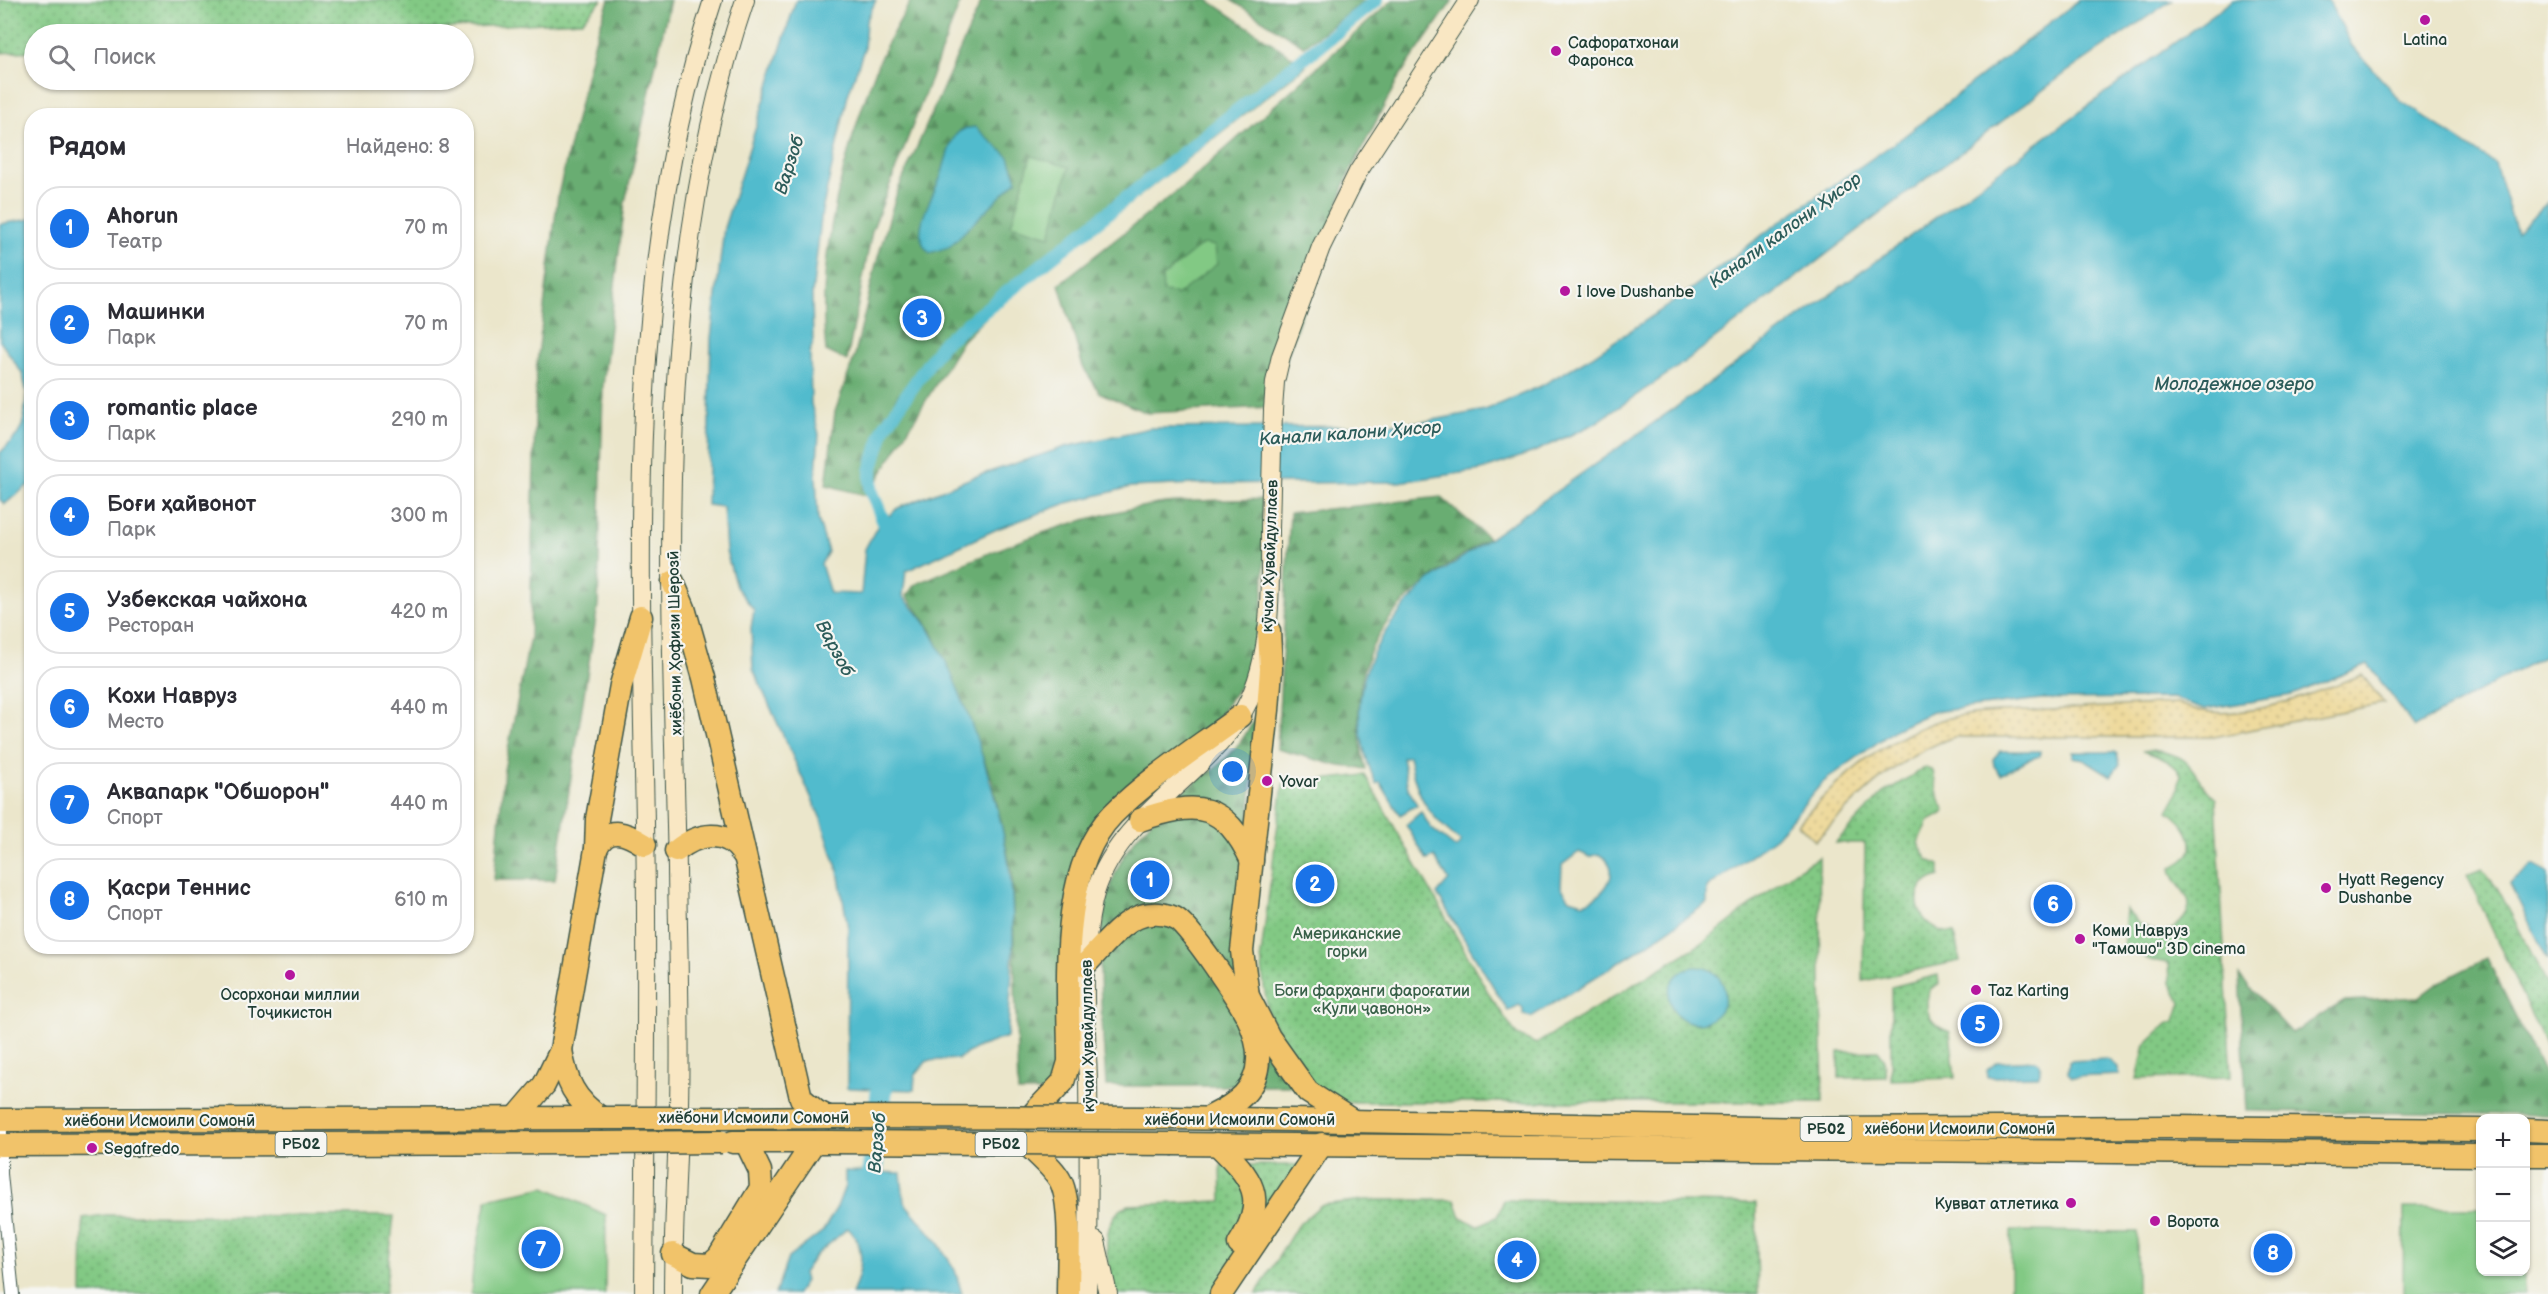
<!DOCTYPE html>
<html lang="ru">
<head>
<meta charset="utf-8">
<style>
	body { margin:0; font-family:"Balsamiq Sans",sans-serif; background:#f2f2f3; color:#2b2b33 }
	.controls { position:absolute; right:18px; bottom:18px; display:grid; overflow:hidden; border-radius:12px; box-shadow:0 2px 4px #0004 }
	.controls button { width:54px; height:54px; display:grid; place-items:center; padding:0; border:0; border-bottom:2px solid #e1e1e2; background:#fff; color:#2b2b33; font:30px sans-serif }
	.you { position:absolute; left:1233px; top:772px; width:21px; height:21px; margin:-15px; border:4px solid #fff; border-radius:50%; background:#1a73e8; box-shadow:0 0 0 9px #1a73e833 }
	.badge { display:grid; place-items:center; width:39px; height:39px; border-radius:50%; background:#1a73e8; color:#fff; font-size:20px; font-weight:700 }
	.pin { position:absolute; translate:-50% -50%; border:3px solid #fff; box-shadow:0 2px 6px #0006 }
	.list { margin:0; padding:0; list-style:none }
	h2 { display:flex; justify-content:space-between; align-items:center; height:78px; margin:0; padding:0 24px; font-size:26px }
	h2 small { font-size:20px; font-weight:400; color:#7c7c81 }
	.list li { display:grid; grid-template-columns:39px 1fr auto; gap:18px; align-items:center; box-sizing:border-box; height:84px; margin:0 12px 12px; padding:0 12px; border:2px solid #e1e1e2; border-radius:24px }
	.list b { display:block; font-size:22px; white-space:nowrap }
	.list p { margin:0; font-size:20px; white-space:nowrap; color:#7c7c81 }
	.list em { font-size:20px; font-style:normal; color:#7c7c81 }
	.icon { flex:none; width:33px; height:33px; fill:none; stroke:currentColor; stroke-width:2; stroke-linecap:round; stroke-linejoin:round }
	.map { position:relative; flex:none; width:2548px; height:1294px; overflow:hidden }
	.search { position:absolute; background:#fff; box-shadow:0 2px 4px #0004; left:24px; top:24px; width:450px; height:66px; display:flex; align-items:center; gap:15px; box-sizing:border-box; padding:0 21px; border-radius:33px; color:#7c7c81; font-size:22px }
	.panel { position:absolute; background:#fff; box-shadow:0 2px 4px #0004; left:24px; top:108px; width:450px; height:846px; border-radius:24px }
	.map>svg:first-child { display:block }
</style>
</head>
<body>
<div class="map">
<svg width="2548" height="1294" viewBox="0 0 2548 1294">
	<defs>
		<pattern id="grass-dots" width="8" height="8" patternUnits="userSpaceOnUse" patternTransform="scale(1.5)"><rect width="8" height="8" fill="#82c984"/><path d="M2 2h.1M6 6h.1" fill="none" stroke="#6aa46d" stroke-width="1.8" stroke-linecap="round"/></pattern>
		<pattern id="forest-firs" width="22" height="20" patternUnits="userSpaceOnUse" patternTransform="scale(1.5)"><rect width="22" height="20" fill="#69ad72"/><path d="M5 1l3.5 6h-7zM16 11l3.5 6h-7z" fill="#568e5e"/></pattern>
		<pattern id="sand-dots" width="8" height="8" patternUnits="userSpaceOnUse" patternTransform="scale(1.5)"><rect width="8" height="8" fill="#eeda9e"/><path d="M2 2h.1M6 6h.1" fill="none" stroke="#ccbc89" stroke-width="1.8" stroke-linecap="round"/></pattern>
	</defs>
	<rect width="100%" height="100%" fill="#f6f6f2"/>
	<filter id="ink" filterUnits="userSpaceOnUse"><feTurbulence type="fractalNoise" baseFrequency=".0167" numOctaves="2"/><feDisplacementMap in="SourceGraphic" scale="12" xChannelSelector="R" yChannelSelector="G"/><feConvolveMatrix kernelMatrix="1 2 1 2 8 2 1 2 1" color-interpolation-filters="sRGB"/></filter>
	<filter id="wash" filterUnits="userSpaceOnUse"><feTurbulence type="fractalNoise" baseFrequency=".008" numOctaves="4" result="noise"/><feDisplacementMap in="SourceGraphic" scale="24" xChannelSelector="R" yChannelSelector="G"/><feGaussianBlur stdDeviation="1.35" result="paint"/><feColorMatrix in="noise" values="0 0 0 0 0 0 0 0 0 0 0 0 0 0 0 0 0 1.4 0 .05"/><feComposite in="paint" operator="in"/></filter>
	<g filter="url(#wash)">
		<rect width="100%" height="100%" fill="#ebe6cb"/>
		<g fill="url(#grass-dots)" stroke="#50835c" stroke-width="1.5">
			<polygon points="0,0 602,0 582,21 338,34 34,34 34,51 0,53"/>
			<path d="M 2151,750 C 2200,756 2187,773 2216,799 L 2231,1077 L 2137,1079 L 2145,1045 L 2167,1024 L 2175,1021 L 2181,1002 L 2170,982 L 2169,963 L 2150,960 L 2123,948 L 2126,909 L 2139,924 L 2160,933 C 2171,931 2177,927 2184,918 C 2200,895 2172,888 2171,867 C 2206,854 2189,826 2168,811 L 2177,795 L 2181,774 C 2173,761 2156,755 2142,751 Z"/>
			<path d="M 1926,767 L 1933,771 L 1939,800 L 1945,810 L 1944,813 L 1929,821 L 1918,843 L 1928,860 L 1940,865 L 1940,876 C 1902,885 1917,933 1954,933 L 1960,961 L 1863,981 L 1865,843 L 1835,843 L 1883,793 Z"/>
			<polygon points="1365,775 1492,999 1517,1035 1536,1044 1704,942 1795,871 1819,857 1823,1102 1314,1102 1268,1012 1264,986 1261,955 1283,784"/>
			<polygon points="2482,869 2498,889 2548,985 2548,1051 2467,875"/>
			<path d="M 1938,975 L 1939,984 L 1930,989 C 1923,1009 1928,1025 1950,1032 L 1955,1078 L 1891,1080 L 1891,987 Z"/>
			<polygon points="1878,1051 1884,1059 1886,1077 1839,1078 1839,1052"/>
			<path d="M 1221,1165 L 1300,1165 L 1212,1294 L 1114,1294 C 1108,1268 1096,1218 1129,1205 L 1222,1201 Z"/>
			<polygon points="1364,1200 1455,1200 1461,1217 1477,1226 1497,1217 1504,1200 1756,1203 1758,1294 1256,1294 1297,1226 1321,1205"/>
			<polygon points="106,1215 394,1216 385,1294 82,1294 83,1218"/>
		</g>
		<g fill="url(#forest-firs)" stroke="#447553" stroke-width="1.5">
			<polygon points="609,0 670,0 625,202 603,386 598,605 555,880 494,880 504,770 530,637 536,371 558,195 595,40"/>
			<path d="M 911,0 L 961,0 L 872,231 L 847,361 L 826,351 C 815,256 845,149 879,61 C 888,40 901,20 911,0 Z"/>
			<polygon points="982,0 1208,0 1306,66 992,311 962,341 868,496 826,485 835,412 855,355 876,264 897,192"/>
			<polygon points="1231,0 1366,0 1304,46"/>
			<polygon points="1393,0 1453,0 1399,77 1347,178 1270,407 1147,413 1100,393 1083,367 1059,284 1185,185"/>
			<path d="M 1441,497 L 1488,538 C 1423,582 1358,623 1359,710 C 1359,732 1360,749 1366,769 L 1339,766 L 1277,749 L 1290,513 Z"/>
			<path d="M 1267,499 L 1261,650 L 1247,675 L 1212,726 L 1094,838 L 1067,1061 L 1053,1092 L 1018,1092 L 1012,874 L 992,780 L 932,631 L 907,596 L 914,585 C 991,551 1069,518 1152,505 C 1189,499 1229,501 1267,499 Z"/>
			<path d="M 1257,715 L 1239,954 L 1295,1086 L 1106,1086 C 1103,1016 1088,924 1121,861 C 1133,838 1150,822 1167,805 C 1189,783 1219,770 1237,746 C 1245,737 1251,725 1257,715 Z"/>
			<polygon points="2487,958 2546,1078 2548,1115 2247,1111 2239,976 2292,1033 2345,1001 2419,997 2438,983"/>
		</g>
		<path fill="url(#sand-dots)" stroke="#868c69" stroke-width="1.5" d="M 2362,675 L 2384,703 L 2214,737 L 1954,737 C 1895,758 1858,797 1815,841 L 1798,824 C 1834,783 1879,743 1932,723 C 1962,712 2000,712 2031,711 C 2080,708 2129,706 2177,703 C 2232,730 2309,694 2362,675 Z"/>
		<g fill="#82c984" stroke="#50835c" stroke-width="1.5">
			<polygon points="1031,156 1069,167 1050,236 1011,225"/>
			<polygon points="1203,244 1215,246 1217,264 1176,296 1174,293 1163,292 1162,277"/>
			<polygon points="545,1187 606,1215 605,1294 471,1294 473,1267 487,1199"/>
			<polygon points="2404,1208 2480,1208 2480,1272 2524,1272 2524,1294 2403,1294"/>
			<polygon points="2011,1231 2137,1232 2137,1294 2011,1294"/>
		</g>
		<g fill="#51bbcd" stroke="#387c80" stroke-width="1.5" fill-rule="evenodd">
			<path d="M 796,0 L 876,0 L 866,22 L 864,49 L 848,95 L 822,211 L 812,295 L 813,342 L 810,352 L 811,404 L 819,434 L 816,474 L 818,519 L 828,552 L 821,564 L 830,593 L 861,594 L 865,549 L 878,525 L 898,508 L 971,478 L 1065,447 L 1150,428 L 1370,426 L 1428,421 L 1485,410 L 1541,386 L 1591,357 L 1679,298 L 1774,226 L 1903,137 L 2079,0 L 2172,0 L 2067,72 L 1675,369 L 1594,424 L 1534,452 L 1482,470 L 1399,482 L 1196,484 L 1131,487 L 1067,503 L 997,529 L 906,571 L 903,596 C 912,607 924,619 931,632 C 966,697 1001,800 1010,874 C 1016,925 1012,986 1007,1037 L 976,1048 L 958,1059 L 927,1061 L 915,1075 L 914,1090 L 847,1088 L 848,928 L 838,871 L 821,819 L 753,669 L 751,628 L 754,610 L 736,587 L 726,551 L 723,507 L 707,505 L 711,338 L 724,228 Z"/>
			<path d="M 2233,0 L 2328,0 L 2352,46 L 2401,101 L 2495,164 L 2516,232 L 2548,202 L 2548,654 L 2414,727 L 2368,664 L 2292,695 L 2205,709 L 2173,698 L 2041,699 L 1932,712 L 1896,729 L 1822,783 L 1776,837 L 1707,888 L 1707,903 L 1636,952 L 1531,1017 L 1523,1015 L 1523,1008 L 1519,1005 L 1508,1011 L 1437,894 L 1449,880 L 1434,857 L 1427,860 L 1406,825 L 1421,812 L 1431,828 L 1456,848 L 1461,842 C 1428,815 1417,798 1409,756 L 1402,758 L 1408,788 L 1417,805 L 1400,815 L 1380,782 L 1376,784 C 1339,700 1367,640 1429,581 L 1686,400 ZM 1579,852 L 1590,857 L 1598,854 C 1626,868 1604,898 1583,903 L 1570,899 L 1561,887 L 1562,865 Z"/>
			<path d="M 975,127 L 1009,157 L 1017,180 L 949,247 L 930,253 C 907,234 933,197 941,176 C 945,164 948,147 955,136 C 960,129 967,128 975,127 Z"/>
			<polygon points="31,219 31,483 5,504 0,500 0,453 18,434 23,423 27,393 22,373 0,341 0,224"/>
			<polygon points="2000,751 2040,751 2040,756 2027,760 2001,775 1994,766 1993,759"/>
			<polygon points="2073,752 2114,752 2117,754 2120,764 2111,776 2084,759 2073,757"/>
			<polygon points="2533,865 2548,873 2548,960 2510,884"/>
			<circle cx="1697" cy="995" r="28"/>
			<polygon points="2107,1059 2117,1066 2120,1075 2072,1077 2068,1073 2069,1061"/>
			<polygon points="2036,1060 2040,1063 2041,1073 2038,1076 1988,1077 1987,1070 1997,1062"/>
			<path d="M 845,1171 L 901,1173 L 904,1202 L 937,1241 L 955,1270 L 962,1294 L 852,1294 C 862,1270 867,1247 848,1228 L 815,1256 L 803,1273 L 805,1281 L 797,1294 L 775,1294 L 788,1258 L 823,1231 L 837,1207 L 845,1186 Z"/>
		</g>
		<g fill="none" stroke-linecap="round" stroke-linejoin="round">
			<polyline stroke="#51bbcd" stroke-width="14" points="890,538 871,490 871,471 884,428 942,344 1377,0"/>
			<polyline stroke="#51bbcd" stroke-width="22" points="880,1199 872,1179 885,1060"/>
		</g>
	</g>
	<g filter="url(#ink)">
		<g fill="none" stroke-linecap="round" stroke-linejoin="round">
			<defs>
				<polyline id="street" points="1,1120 1,1174 13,1294"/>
				<g id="secondary">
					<polyline points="1096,1241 1108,1294"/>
					<path d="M 644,1294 C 645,1137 648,980 645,823 C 640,548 625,265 713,0"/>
					<path d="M 673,1294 C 673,1231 677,1168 679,1104 C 681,1026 678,947 677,869 C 671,581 651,276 745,0"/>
					<path d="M 1087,1294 C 1089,1223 1089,1152 1088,1080 C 1086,1021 1080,959 1093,901 C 1112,820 1197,783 1239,718 C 1274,665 1270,589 1270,528 C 1271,489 1272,449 1273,410 L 1275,382 L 1281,356 L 1321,247 L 1358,172 L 1470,0"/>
				</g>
				<g id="highway">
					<polyline points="673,582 684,608 704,678 801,1098 816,1111 828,1117"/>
					<polyline points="1269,631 1271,669 1268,710 1242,951 1248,996 1269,1037 1308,1092 1350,1119"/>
					<path d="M 1140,820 C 1198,800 1224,802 1252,861"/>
					<path d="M 596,849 C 607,824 627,833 645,845"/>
					<path d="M 676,851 C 698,833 726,828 743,854"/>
					<path d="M 1085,965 C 1102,948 1126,914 1152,914 C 1158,913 1169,915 1175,918 C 1189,924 1241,1003 1249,1020 C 1254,1032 1259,1047 1258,1060 C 1257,1090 1236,1104 1212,1116"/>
					<path d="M 561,1050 C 566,1081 574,1100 601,1118"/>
					<polyline points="722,1118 828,1117"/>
					<path d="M 1029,1118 L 1063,1082 L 1069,1062 C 1069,988 1057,871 1113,814 C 1151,776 1197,748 1240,716"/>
					<polyline points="1172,1118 1816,1129 2172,1127 2480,1130"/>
					<polyline points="515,1119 544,1085 561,1050 596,849 597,819 621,685 641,617"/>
					<polyline points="0,1120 601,1118"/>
					<polyline points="2526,1130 2548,1131"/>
					<polyline points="733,1142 826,1142"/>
					<path d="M 1027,1144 C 1038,1156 1054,1168 1061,1182 C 1072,1205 1068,1266 1068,1294"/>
					<polyline points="1174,1144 2480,1155"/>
					<path d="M 1217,1144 C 1252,1178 1269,1198 1239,1244"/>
					<polyline points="0,1145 601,1143"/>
					<polyline points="2526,1155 2548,1155"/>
					<polyline points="673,1254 693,1264 710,1265 719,1257 761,1188 760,1171 746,1142"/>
					<polyline points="712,1294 814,1142"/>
					<polyline points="1221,1294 1322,1144"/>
				</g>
			</defs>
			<use href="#street" stroke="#3e564b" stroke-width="14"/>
			<use href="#secondary" stroke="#3e564b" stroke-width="20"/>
			<use href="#highway" stroke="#3e564b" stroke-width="25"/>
			<use href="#street" stroke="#fff" stroke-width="12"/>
			<use href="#secondary" stroke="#f9e7c3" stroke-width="18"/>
			<use href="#highway" stroke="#f1c36a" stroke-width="22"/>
			<defs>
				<g id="highway-bridge">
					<polyline points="828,1117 1172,1118"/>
					<polyline points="601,1118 722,1118"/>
					<polyline points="828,1142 1174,1144"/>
					<polyline points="601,1143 722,1142"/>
				</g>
			</defs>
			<use href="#highway-bridge" stroke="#3e564b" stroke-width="25" stroke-linecap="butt"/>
			<use href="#highway-bridge" stroke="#f1c36a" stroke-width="22"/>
		</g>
	</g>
	<g fill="#b5179e" stroke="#f6f6f2" stroke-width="2">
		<circle cx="2425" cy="20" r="6"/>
		<circle cx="1556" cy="51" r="6"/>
		<circle cx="1565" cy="291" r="6"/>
		<circle cx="1267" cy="781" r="6"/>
		<circle cx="2326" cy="888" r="6"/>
		<circle cx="2080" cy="939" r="6"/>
		<circle cx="290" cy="975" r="6"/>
		<circle cx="1976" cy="990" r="6"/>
		<circle cx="92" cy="1148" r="6"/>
		<circle cx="2071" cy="1203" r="6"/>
		<circle cx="2155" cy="1221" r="6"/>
	</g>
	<g text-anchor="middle" stroke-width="4.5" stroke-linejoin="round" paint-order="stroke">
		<g fill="#f6f6f2" stroke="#60746d" stroke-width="1.5">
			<rect x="1800.5" y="1117" width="51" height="24" rx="4.5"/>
			<rect x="275.5" y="1132" width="51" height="24" rx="4.5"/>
			<rect x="975.5" y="1132" width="51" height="24" rx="4.5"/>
		</g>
		<g font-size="15" font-weight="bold" fill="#1f3d34">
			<text x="1826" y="1134">РБ02</text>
			<text x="301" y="1149">РБ02</text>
			<text x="1001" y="1149">РБ02</text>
		</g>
		<g font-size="16" fill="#1f3d34" stroke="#f6f6f2" text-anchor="start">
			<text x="2425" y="45" text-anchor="middle">Latina</text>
			<text x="1568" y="48">Сафоратхонаи<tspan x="1568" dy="18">Фаронса</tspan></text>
			<text x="1577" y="297">I love Dushanbe</text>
			<text x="1279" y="787">Yovar</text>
			<text x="2338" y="885">Hyatt Regency<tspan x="2338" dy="18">Dushanbe</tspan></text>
			<text x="2092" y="936">Коми Навруз<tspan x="2092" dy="18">"Тамошо" 3D cinema</tspan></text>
			<text x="1988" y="996">Taz Karting</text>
			<text x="290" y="1000" text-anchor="middle">Осорхонаи миллии<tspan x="290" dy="18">Тоҷикистон</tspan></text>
			<text x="104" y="1154">Segafredo</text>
			<text x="2059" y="1209" text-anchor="end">Кувват атлетика</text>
			<text x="2167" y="1227">Ворота</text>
		</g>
		<g font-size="16" fill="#1f3d34" stroke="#f6f6f2">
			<text transform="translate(1269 556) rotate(-88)" y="6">кӯчаи Хувайдуллаев</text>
			<text transform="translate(674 643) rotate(-91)" y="6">хиёбони Ҳофизи Шерозӣ</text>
			<text transform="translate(1087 1036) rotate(-91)" y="6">кӯчаи Хувайдуллаев</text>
			<text x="754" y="1123">хиёбони Исмоили Сомонӣ</text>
			<text x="1240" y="1125">хиёбони Исмоили Сомонӣ</text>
			<text x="160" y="1126">хиёбони Исмоили Сомонӣ</text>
			<text x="1960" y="1134">хиёбони Исмоили Сомонӣ</text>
		</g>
		<g font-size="16" fill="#386048" stroke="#f6f6f2">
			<text x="1347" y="939">Американские<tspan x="1347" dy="18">горки</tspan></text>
			<text x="1372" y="996">Боғи фарҳанги фароғатии<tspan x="1372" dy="18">«Кули ҷавонон»</tspan></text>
		</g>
		<g font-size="18" font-style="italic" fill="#2c5c5a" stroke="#f6f6f2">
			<text transform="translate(789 165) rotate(-72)" y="6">Варзоб</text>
			<text transform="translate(1785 230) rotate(-36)" y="6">Канали калони Ҳисор</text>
			<text x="2234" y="390">Молодежное озеро</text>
			<text transform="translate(1350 433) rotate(-4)" y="6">Канали калони Ҳисор</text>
			<text transform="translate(835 648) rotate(62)" y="6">Варзоб</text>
			<text transform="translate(877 1143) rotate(-85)" y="6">Варзоб</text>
		</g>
	</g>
</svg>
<div class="controls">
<button>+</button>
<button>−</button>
<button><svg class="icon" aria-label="layers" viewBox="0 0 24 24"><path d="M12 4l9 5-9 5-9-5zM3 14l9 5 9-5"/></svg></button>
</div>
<div class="you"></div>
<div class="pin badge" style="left:1150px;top:880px">1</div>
<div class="pin badge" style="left:1315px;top:884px">2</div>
<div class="pin badge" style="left:922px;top:318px">3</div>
<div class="pin badge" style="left:1517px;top:1260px">4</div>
<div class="pin badge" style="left:1980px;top:1024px">5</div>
<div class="pin badge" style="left:2053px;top:904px">6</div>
<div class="pin badge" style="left:541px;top:1249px">7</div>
<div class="pin badge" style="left:2273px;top:1253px">8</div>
<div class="search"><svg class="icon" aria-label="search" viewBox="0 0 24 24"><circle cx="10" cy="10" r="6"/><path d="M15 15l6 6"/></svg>Поиск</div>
<section class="panel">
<h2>Рядом<small>Найдено: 8</small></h2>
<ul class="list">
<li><span class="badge">1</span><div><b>Ahorun</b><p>Театр</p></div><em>70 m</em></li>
<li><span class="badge">2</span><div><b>Машинки</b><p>Парк</p></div><em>70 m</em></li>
<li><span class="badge">3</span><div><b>romantic place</b><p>Парк</p></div><em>290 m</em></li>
<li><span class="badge">4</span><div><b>Боғи ҳайвонот</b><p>Парк</p></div><em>300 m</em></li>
<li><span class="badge">5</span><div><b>Узбекская чайхона</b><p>Ресторан</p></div><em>420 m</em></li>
<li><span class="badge">6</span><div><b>Кохи Навруз</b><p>Место</p></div><em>440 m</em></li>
<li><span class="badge">7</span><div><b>Аквапарк &quot;Обшорон&quot;</b><p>Спорт</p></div><em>440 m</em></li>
<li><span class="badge">8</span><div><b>Қасри Теннис</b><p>Спорт</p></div><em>610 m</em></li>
</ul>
</section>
</div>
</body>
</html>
